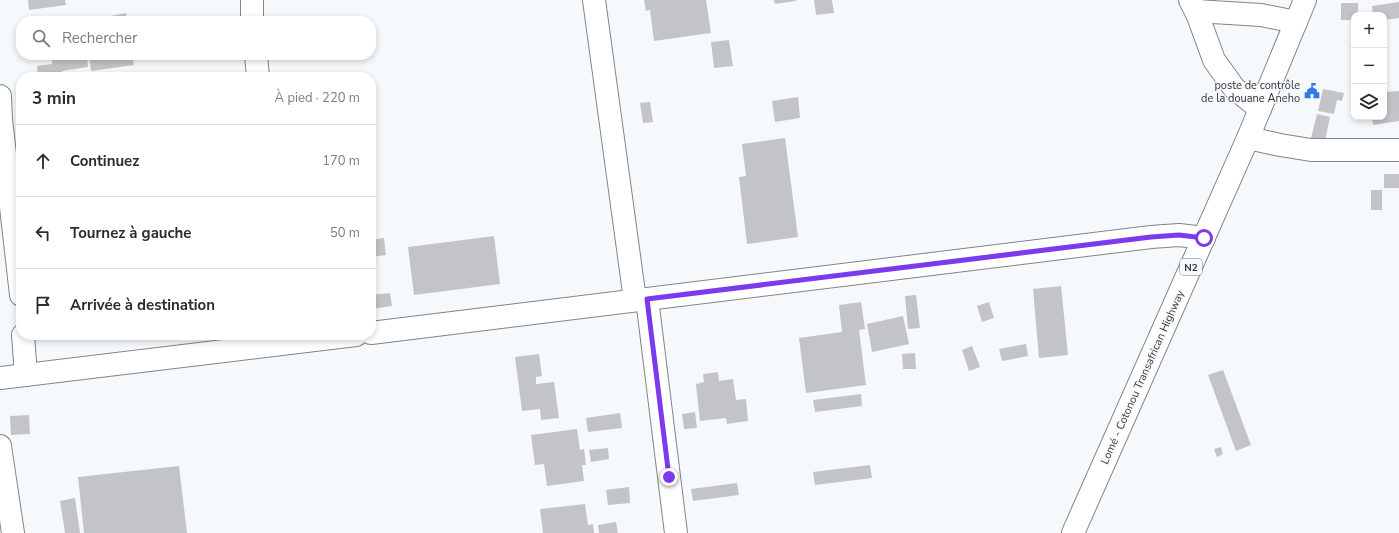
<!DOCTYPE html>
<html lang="fr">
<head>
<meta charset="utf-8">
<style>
	body { margin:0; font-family:"Nunito Sans",sans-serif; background:#f2f2f3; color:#2b2b33 }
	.controls { position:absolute; right:12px; top:12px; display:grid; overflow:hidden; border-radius:8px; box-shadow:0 2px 6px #0003 }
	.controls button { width:36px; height:36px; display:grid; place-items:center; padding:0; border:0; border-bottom:1px solid #e1e1e2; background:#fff; color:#2b2b33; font:20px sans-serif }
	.stop { position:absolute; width:12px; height:12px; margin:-9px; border:3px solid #7c3aed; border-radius:50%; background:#fff }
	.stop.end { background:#7c3aed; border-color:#fff; box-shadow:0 1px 4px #0008 }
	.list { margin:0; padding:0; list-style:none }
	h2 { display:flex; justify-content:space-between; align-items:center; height:52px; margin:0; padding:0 16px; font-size:17px }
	h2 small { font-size:13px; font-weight:400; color:#7c7c81 }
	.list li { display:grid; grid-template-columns:26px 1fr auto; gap:12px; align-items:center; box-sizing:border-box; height:72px; padding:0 16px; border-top:1px solid #e1e1e2 }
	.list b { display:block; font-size:15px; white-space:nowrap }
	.list em { font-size:13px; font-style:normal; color:#7c7c81 }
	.icon { flex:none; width:22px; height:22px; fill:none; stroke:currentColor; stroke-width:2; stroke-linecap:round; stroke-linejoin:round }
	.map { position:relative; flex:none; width:1399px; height:533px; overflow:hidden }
	.search { position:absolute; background:#fff; box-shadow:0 2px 6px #0003; left:16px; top:16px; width:360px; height:44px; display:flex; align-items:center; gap:10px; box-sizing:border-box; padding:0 14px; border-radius:16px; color:#7c7c81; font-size:15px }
	.panel { position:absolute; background:#fff; box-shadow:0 2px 6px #0003; left:16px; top:72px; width:360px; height:268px; border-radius:16px }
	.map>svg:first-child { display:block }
</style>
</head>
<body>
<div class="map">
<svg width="1399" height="533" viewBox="0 0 1399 533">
	<rect width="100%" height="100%" fill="#f6f9fc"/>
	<g fill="#c2c4c8">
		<polygon points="28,0 65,0 66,5 29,10"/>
		<polygon points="644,0 706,0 711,33 654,41 650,10 646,11"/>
		<polygon points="774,0 796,0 796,1 775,4"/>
		<polygon points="814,0 832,0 834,13 816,15"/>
		<polygon points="1399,2 1399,18 1384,20 1384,15 1373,15 1372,6"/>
		<polygon points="1341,3 1358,3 1358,15 1354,15 1354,20 1341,20"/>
		<polygon points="126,13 128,21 105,21 105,17"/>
		<polygon points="729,40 733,66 714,68 711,42"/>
		<polygon points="76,55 87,55 88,67 62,71 63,75 38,77 37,66 52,64 52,59"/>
		<polygon points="89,55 132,55 134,65 91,71"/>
		<polygon points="1323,89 1344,93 1342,101 1337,100 1334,114 1318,111"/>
		<polygon points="1399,91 1399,121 1373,125 1372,117 1384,117 1384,98 1387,98 1386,92"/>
		<polygon points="798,97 800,118 775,122 772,101"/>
		<polygon points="650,102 653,122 643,123 640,103"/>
		<polygon points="1317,114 1330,117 1325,141 1311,138"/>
		<polygon points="785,138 798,237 747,244 739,177 746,176 742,144"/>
		<rect x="1384" y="174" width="15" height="14"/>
		<rect x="1371" y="190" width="11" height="20"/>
		<polygon points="494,236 500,284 414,295 408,247"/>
		<polygon points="384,238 386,255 371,257 371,240"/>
		<polygon points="1061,286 1068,355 1039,358 1033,289"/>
		<polygon points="390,293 392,306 371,309 371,295"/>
		<polygon points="916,295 920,328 908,329 905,296"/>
		<polygon points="861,302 865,329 859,330 866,385 806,393 799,338 842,332 839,305"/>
		<polygon points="989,302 994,318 982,322 977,306"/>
		<polygon points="903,316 909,344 872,352 867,324"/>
		<polygon points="1026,344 1028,356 1002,361 999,349"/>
		<polygon points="972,346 980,367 969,371 962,350"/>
		<polygon points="915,353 916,369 903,369 902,354"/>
		<polygon points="539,354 542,376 536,377 536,384 554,382 559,418 541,420 540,409 522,411 515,357"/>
		<polygon points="1223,370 1251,445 1236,451 1208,375"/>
		<polygon points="718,372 719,381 733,379 736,400 746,399 748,421 727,424 726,418 700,421 696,384 704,382 703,374"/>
		<polygon points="861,394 862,406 815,412 813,400"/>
		<polygon points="695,412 697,428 684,429 682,414"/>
		<polygon points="620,413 622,428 588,432 586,418"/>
		<polygon points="29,415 30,434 11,435 10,416"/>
		<polygon points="577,429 580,450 584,449 586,465 582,465 584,481 547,486 544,464 535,465 531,435"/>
		<polygon points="1221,447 1223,454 1217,457 1214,449"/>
		<polygon points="608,448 609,459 591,462 589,450"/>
		<polygon points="870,465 872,478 815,485 813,472"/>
		<polygon points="179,466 187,533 84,533 78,477"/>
		<polygon points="737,483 739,495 693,501 691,489"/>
		<polygon points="629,487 630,503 608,505 606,490"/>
		<polygon points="75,498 80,533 65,533 60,501"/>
		<polygon points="585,504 588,525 593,524 594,533 543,533 540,509"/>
		<polygon points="616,522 618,533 599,533 598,525"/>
	</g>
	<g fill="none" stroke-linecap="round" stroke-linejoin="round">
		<defs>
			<g id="minor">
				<polyline points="594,0 635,300"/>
				<polyline points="1190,0 1198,16 1214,60 1234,88 1260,109"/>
				<polyline points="1196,11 1261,15 1296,22"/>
				<polyline points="252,21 252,0"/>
				<polyline points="256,55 258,77"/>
				<polyline points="0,96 1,119 21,295"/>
				<polyline points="1248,138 1280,145 1311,150 1399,150"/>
				<polyline points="647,299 676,533"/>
				<polyline points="371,333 1151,237 1179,235 1204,238"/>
				<polyline points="23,335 26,375"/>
				<polyline points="0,378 356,335"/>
				<polyline points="0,446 13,533"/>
			</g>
			<polyline id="highway" points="1073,533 1248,138 1305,0"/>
		</defs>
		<use href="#minor" stroke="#828487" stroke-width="24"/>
		<use href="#highway" stroke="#828487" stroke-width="24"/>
		<use href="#minor" stroke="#fff" stroke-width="22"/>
		<use href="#highway" stroke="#fff" stroke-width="22"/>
	</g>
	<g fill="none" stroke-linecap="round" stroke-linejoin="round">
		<polyline stroke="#7c3aed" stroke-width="5" points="669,477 647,299 1151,237 1179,235 1204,238"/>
	</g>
	<defs>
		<symbol id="civic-bare" viewBox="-9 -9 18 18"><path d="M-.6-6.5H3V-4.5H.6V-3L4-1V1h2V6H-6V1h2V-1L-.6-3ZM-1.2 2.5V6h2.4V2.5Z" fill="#3178e5" stroke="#f6f9fc" stroke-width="2.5" paint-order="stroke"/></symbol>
	</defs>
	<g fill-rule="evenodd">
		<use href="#civic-bare" x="1301" y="80" width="22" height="22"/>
	</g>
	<g text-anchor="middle" stroke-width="3" stroke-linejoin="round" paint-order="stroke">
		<rect fill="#f6f9fc" stroke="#6f7072" stroke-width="1" x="1180" y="259" width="22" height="16" rx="3"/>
		<g font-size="10" font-weight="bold" fill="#353637">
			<text x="1191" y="271">N2</text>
		</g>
		<g font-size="11" fill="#353637" stroke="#f6f9fc" text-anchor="end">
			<text x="1300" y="89">poste de contrôle<tspan x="1300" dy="13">de la douane Aneho</tspan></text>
		</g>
		<g font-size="11" fill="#353637" stroke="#f6f9fc">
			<text transform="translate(1142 377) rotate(-66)" y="4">Lomé - Cotonou Transafrican Highway</text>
		</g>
	</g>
</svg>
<div class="controls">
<button>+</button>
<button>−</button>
<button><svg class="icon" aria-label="layers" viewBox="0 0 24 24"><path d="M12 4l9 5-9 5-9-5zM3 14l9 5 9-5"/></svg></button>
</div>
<div class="stop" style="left:1204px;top:238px"></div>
<div class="stop end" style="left:669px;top:477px"></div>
<div class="search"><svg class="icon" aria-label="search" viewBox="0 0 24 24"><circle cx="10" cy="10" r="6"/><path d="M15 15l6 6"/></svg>Rechercher</div>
<section class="panel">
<h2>3 min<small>À pied · 220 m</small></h2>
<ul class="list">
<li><svg class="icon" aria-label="ahead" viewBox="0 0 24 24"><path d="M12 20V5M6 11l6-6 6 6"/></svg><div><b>Continuez</b></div><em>170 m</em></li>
<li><svg class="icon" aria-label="left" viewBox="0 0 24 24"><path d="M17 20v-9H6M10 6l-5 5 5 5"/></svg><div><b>Tournez à gauche</b></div><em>50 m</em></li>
<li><svg class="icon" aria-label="arrive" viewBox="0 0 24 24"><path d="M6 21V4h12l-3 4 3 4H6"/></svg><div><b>Arrivée à destination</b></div></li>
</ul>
</section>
</div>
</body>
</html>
